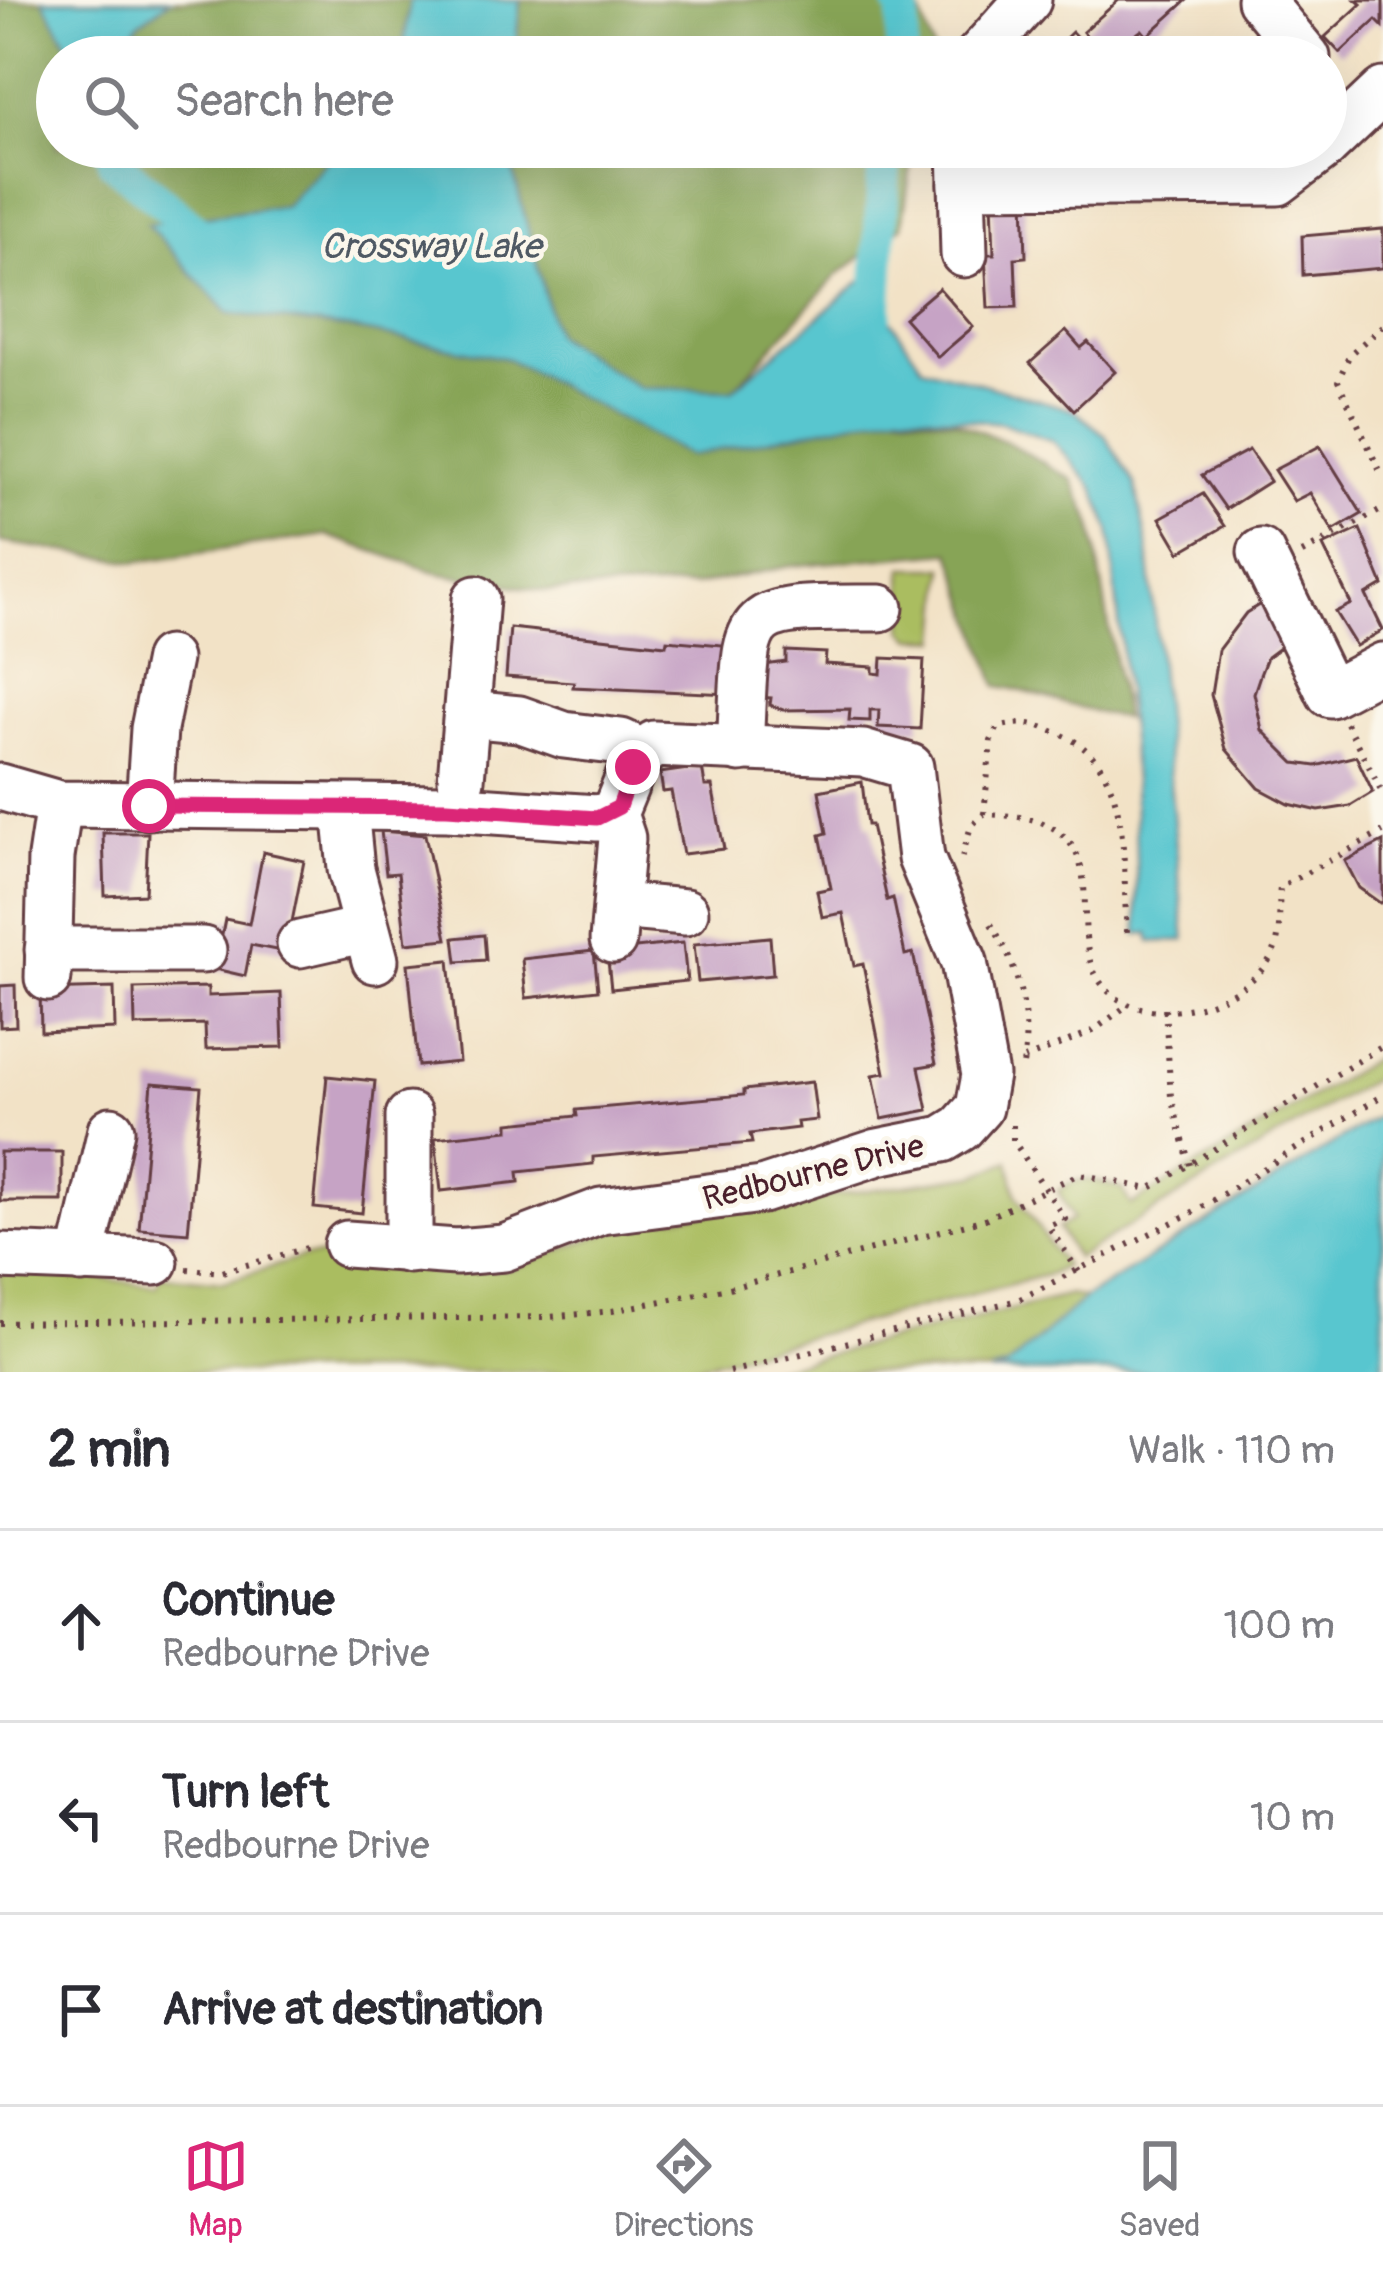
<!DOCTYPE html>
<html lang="en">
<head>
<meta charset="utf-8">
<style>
	body { margin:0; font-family:Pangolin,sans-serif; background:#f2f2f3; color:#2b2b33 }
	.stop { position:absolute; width:36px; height:36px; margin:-27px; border:9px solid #db2777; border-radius:50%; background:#fff }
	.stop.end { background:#db2777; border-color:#fff; box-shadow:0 3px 12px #0008 }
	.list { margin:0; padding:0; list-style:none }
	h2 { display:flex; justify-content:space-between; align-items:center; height:156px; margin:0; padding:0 48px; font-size:51px }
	h2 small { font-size:39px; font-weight:400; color:#7c7c81 }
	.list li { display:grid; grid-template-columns:78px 1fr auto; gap:36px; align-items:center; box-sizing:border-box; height:192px; padding:0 48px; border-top:3px solid #e1e1e2 }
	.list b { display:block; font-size:45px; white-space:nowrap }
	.list p { margin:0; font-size:39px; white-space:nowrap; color:#7c7c81 }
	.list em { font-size:39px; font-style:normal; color:#7c7c81 }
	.icon { flex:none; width:66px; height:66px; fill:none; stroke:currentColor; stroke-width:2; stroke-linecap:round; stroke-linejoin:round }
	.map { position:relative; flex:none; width:1383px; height:1372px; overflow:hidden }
	.search { position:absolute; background:#fff; box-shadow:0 12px 48px #0002; left:36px; right:36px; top:36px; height:132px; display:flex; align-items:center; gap:30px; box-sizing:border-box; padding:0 42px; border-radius:66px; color:#7c7c81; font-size:45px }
	.sheet { height:732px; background:#fff }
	nav { display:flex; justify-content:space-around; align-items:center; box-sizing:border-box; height:168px; border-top:3px solid #e1e1e2; background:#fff; font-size:33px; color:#7c7c81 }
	nav a { display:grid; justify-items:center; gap:6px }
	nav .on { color:#db2777 }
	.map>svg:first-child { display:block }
</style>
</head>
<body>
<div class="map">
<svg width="1383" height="1372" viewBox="0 0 1383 1372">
	<rect width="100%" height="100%" fill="#fbf7ec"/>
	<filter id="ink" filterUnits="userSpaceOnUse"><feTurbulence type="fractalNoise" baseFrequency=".00833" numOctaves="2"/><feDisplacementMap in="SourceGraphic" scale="24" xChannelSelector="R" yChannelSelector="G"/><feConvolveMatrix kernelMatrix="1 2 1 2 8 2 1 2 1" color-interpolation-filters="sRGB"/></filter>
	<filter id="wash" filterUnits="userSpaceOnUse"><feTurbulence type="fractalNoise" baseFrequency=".004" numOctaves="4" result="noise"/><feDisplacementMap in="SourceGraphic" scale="48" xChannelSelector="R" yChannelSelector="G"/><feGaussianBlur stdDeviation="2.7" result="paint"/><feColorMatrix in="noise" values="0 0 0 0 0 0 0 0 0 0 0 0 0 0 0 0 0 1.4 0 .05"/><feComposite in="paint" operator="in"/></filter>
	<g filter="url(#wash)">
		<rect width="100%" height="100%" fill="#f2e2c6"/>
		<g fill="#aabd61" stroke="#7a6e46" stroke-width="3">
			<polygon points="903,568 945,568 939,639 913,638 904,630"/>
			<path d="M 1383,1054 L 1383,1073 L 1076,1258 L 1058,1228 L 1073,1219 L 1058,1191 C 1079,1173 1096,1181 1121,1188 L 1131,1205 Z"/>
			<polygon points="1383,1113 1195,1372 758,1372 1070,1295 1085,1298"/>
			<polygon points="1009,1161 1017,1196 1064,1266 1050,1274 700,1365 662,1372 98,1372 0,1367 0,1273 42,1270 157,1286 160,1276 224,1282 306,1256 339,1255 344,1266 511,1269 629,1224 976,1175"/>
		</g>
		<path fill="#87a457" stroke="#686241" stroke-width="3" d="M 0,0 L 916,0 L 936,57 L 57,57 L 57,147 L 914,147 L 902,226 L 837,275 L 733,390 L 956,421 L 1007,442 L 1072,479 L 1092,523 L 1124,718 C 1079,712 1041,692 997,686 L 951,552 L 790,566 L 694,586 L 546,591 L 441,574 L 326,535 L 136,562 L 0,542 Z"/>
		<g fill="#59c6cf" stroke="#52727d" stroke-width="3">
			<polygon points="43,0 171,0 140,22 114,57 75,57"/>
			<polygon points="410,0 520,0 515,57 402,57"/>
			<polygon points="340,147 507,147 555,335 640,388 732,390 888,258 890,319 923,367 1074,410 1104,434 1135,484 1148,549 1185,940 1151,942 1149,933 1138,934 1134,780 1110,530 1094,488 1053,441 1002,423 900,412 690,456 508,359 351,329 228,313 147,224 285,206"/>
			<polygon points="1383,1113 1383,1372 990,1372 1007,1367 1085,1298"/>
		</g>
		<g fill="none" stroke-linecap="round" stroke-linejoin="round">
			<g stroke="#59c6cf" stroke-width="33">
				<polyline points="898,0 904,12 901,57"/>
				<polyline points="112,147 114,162 200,234"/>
				<polyline points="876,313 885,147"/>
			</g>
		</g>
		<g id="blocks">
			<g fill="#c6a3c5">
				<polygon points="1119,0 1187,0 1147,36 1142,30 1105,57 1083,32"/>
				<polygon points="1356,0 1383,0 1383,27 1376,20 1340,53 1325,37 1361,4"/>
				<polygon points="1072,32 1096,57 1046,57"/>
				<rect x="993" y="147" width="25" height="14"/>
				<polygon points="1024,199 1026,257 1015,258 1017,307 988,308 985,254 994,254 992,200"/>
				<polygon points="1383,229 1383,268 1303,275 1302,236"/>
				<polygon points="939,288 973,327 938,357 904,318"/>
				<polygon points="1066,331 1081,348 1088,342 1115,372 1074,410 1030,363"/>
				<polygon points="1320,446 1362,514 1333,531 1310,493 1294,501 1274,470"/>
				<polygon points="1249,450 1270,481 1226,509 1202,475"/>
				<polygon points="1203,494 1225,526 1180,552 1160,518"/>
				<polygon points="1360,529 1383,585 1366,595 1383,630 1356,646 1335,612 1351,604 1323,546"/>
				<polygon points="1267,600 1291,639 1267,657 1260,675 1254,693 1262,730 1295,763 1316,766 1356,756 1373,792 1350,806 1319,811 1289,804 1259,788 1226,749 1211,695 1218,650 1246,613"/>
				<polygon points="510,628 666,645 667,640 734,646 730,694 573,687 574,682 506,677"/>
				<polygon points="786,651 826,653 825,664 873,667 873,673 881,674 882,658 924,660 920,729 878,727 879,710 870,710 870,721 849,720 850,709 783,710 770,705 771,698 756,697 758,666 786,662"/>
				<polygon points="702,767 705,786 712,786 724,849 683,854 671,791 663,792 660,773"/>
				<polygon points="862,782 867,825 871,825 887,900 893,898 905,955 913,953 936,1064 919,1067 928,1110 882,1119 873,1075 885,1073 863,964 854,966 843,913 822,917 817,891 831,888 820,835 827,833 819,791"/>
				<polygon points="381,831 425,835 447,939 406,943 398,873 386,874"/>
				<polygon points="103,833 148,833 145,894 105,896"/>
				<polygon points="1383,842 1383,902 1380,903 1359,888 1345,861"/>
				<polygon points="263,852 304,861 286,952 251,945 245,976 215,969 225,919 249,924"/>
				<polygon points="484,935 486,960 457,962 454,938"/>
				<polygon points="770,937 773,975 698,982 694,944"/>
				<polygon points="683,943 687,981 611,989 607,951"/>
				<polygon points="594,951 598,990 526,998 522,959"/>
				<polygon points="449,960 459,1062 418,1066 408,964"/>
				<polygon points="15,985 16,1026 0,1027 0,986"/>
				<polygon points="208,987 208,996 281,993 283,1047 206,1049 205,1024 135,1026 134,989"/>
				<polygon points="114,988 115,1029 41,1032 40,990"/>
				<polygon points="327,1076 375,1081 362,1213 314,1208"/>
				<polygon points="812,1082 817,1120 797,1122 798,1128 750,1134 752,1143 593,1157 593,1164 518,1172 519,1182 441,1191 435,1138 509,1130 509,1123 577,1116 576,1110 744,1095 744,1090"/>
				<polygon points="152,1083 201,1087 188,1233 139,1229"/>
				<rect x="0" y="1152" width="62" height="49"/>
			</g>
		</g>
	</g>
	<g filter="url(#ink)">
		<use href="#blocks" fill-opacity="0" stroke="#633c42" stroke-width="3"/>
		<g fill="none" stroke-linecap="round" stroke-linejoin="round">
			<defs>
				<g id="minor">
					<polyline points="1260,0 1307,57"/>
					<polyline points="977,57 1028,0"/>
					<polyline points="1326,145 1383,91"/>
					<polyline points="961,147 964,254"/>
					<polyline points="962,184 1278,182 1324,147"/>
					<polyline points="1261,552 1330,694 1383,666"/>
					<polyline points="468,714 519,719 564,735 621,742 642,752"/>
					<path d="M 740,749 C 748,607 731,607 880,608"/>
					<polyline points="461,780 476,599"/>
					<polyline points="0,787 59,804 447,808 597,818 614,814 636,760 654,744 863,753 910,767 921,858 964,962 985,1075 979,1108 961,1128 943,1139 878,1152 762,1190 601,1211 504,1248 456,1252 347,1244"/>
					<polyline points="149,806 154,729 168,659"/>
					<polyline points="345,809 351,869 375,960"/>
					<polyline points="617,906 685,912"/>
					<polyline points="613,940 622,838 614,814"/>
					<polyline points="300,944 366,929"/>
					<polyline points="48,950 203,950"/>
					<polyline points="48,978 51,857 59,804"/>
					<polyline points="409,1116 409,1250"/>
					<polyline points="0,1256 155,1262"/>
					<polyline points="81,1260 111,1130"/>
				</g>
			</defs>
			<use href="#minor" stroke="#633c42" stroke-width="51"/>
			<g stroke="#633c42" stroke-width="6" stroke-dasharray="3 9" stroke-linecap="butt">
				<polyline points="1383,326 1350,354 1338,381 1383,478"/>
				<polyline points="1302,553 1383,509"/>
				<polyline points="1346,723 1383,793"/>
				<path d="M 984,814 L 991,741 L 998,727 C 1025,720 1036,724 1060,734 C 1135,764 1121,864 1127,932"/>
				<path d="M 962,857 L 971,826 L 984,814 C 1015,816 1048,816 1069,842 C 1099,878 1071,943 1101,983 C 1140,1036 1249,1007 1274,951 C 1282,934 1278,905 1280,887 L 1383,832"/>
				<path d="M 991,924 C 1019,967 1031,1015 1023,1065"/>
				<polyline points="1165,1009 1171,1097 1190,1165"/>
				<polyline points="1024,1059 1093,1031 1129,1004"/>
				<polyline points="1013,1125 1013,1140 1065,1219 1048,1226 1079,1272"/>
				<polyline points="187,1269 222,1272 314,1246"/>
				<polyline points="0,1323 549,1317 612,1311 738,1286 985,1219 1079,1174 1149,1189 1383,1046"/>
				<polyline points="729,1372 1018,1300 1197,1210 1383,1095"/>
			</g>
			<use href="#minor" stroke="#fff" stroke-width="45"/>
		</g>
	</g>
	<g fill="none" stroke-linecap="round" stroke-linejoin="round" filter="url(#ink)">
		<polyline stroke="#db2777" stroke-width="15" points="149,806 447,808 597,818 619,807 633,767"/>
	</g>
	<g text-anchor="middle" stroke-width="9" stroke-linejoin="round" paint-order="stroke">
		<g font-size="33" fill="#4a1f2b" stroke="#fbf7ec">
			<text transform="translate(813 1171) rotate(-14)" y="12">Redbourne Drive</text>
		</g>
		<g font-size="36" font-style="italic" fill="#4f5964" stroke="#fbf7ec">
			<text x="431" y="258">Crossway Lake</text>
		</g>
	</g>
</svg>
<div class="stop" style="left:149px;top:806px"></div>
<div class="stop end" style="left:633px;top:767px"></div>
<div class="search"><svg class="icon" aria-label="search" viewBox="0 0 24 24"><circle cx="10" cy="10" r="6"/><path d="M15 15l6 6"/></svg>Search here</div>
</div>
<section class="sheet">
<h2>2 min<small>Walk · 110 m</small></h2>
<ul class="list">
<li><svg class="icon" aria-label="ahead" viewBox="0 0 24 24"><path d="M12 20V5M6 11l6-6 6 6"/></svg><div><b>Continue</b><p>Redbourne Drive</p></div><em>100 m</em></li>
<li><svg class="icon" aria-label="left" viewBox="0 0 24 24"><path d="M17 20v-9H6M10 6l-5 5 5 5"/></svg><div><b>Turn left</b><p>Redbourne Drive</p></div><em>10 m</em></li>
<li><svg class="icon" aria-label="arrive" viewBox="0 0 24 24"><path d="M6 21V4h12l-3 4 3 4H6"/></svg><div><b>Arrive at destination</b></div></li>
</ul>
</section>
<nav>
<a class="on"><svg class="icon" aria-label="map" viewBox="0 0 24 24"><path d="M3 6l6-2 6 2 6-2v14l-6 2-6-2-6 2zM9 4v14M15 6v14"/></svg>Map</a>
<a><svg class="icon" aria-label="directions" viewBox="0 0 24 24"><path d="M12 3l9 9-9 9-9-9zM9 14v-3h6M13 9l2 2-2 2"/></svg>Directions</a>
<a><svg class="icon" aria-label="saved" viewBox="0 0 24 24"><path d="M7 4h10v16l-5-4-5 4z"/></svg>Saved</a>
</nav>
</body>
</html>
